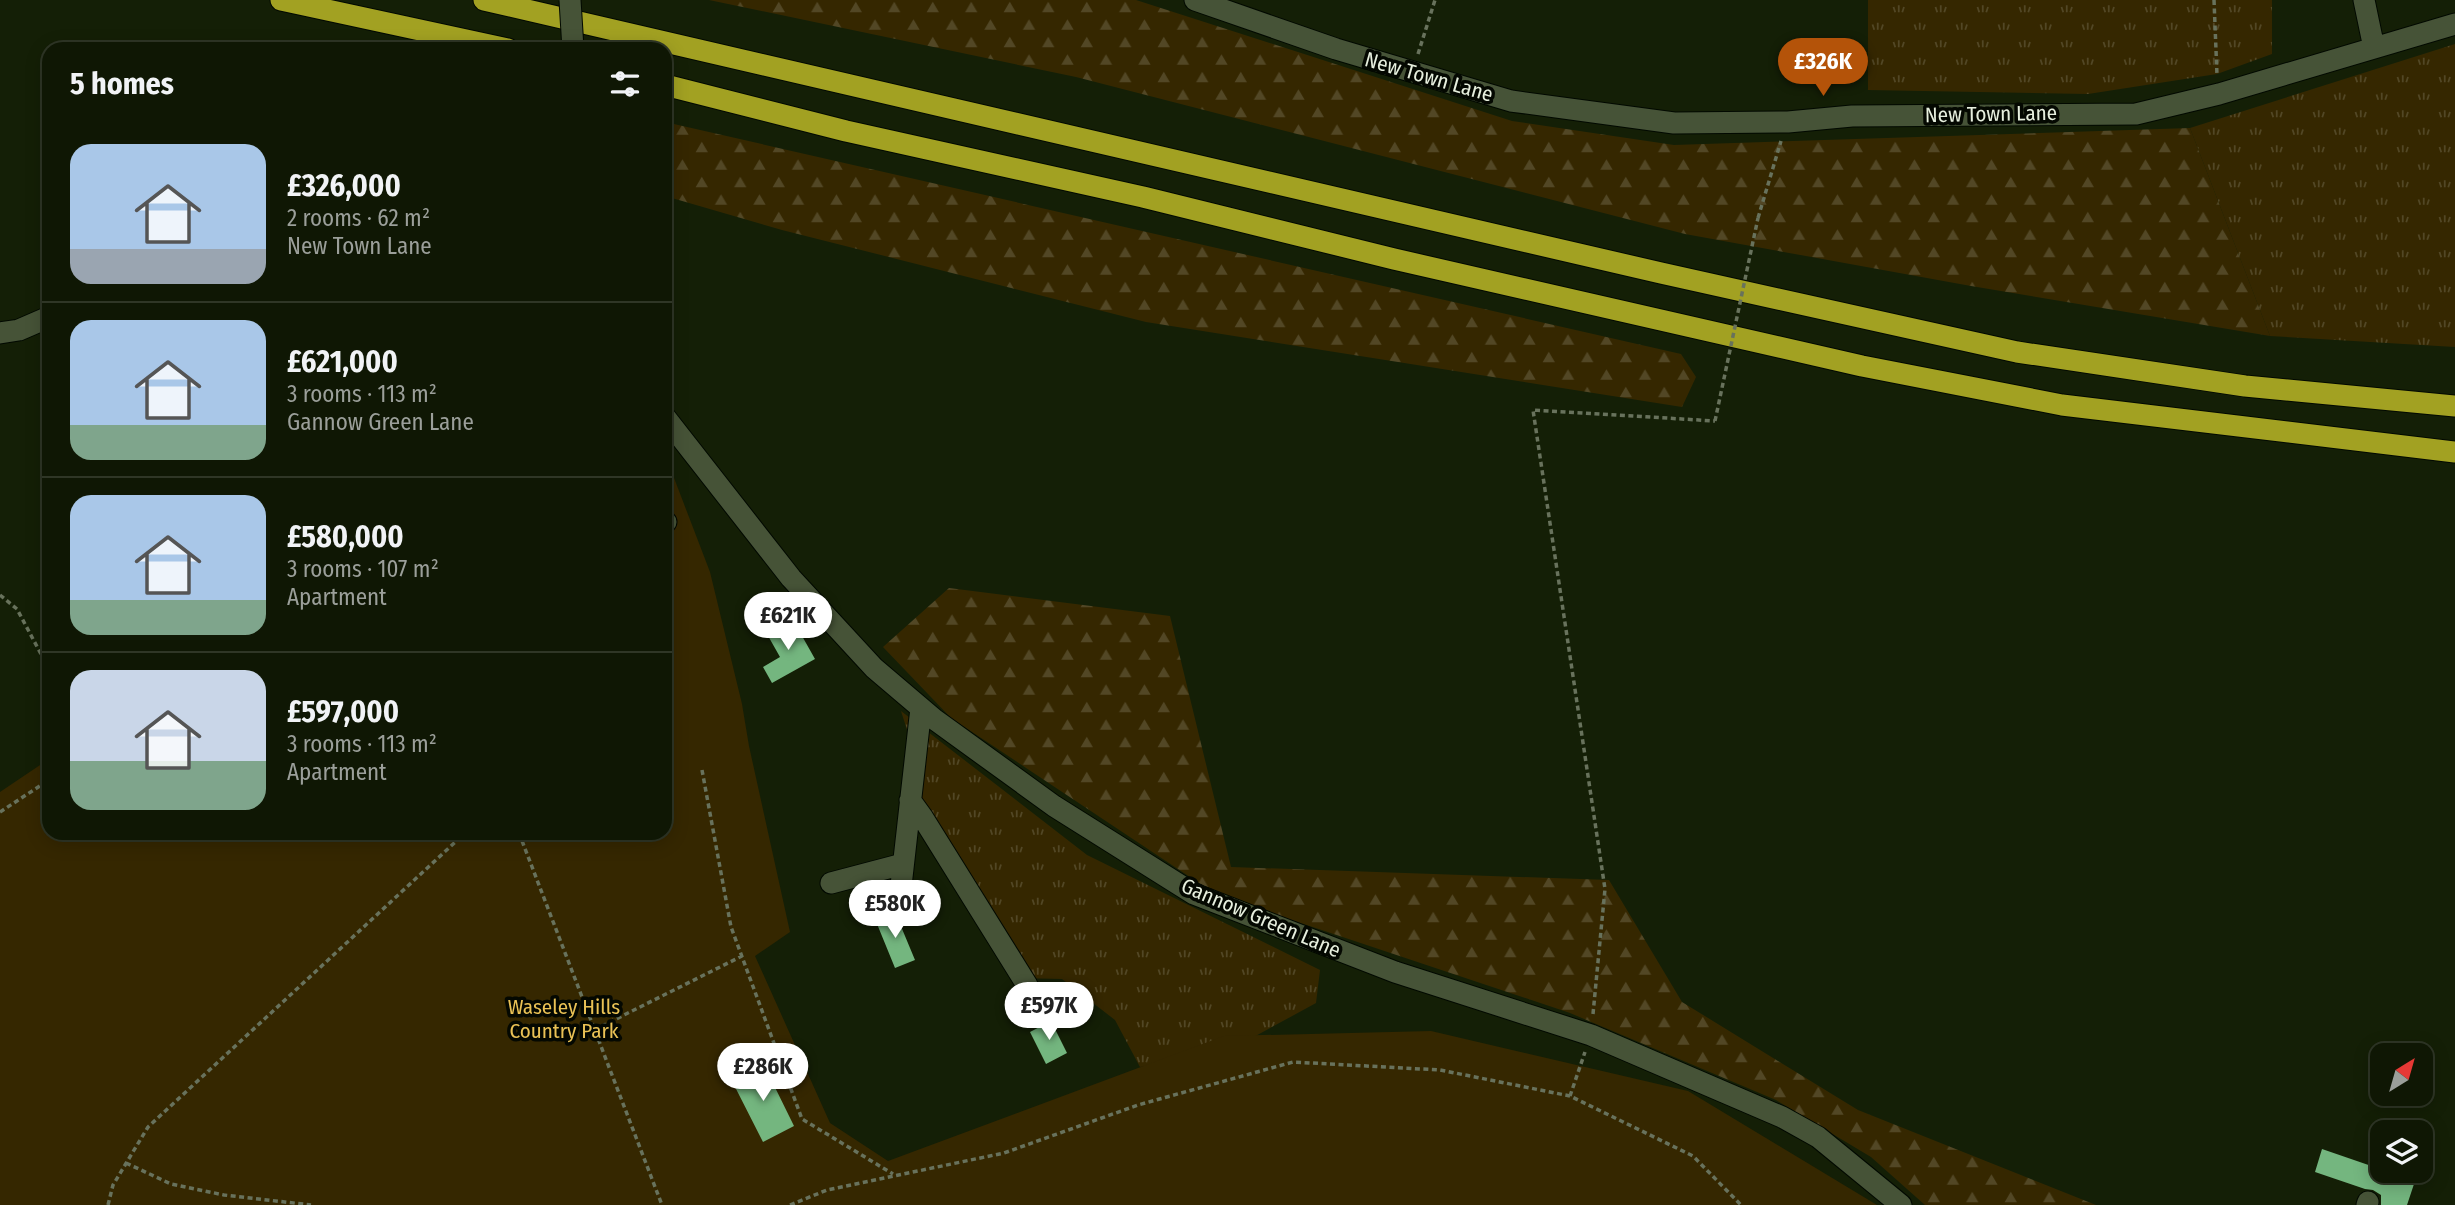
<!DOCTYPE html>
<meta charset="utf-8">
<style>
body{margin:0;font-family:"Fira Sans Condensed",sans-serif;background:#18200e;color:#f1f3f6;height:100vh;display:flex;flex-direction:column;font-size:26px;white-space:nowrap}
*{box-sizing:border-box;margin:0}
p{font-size:23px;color:#9b9f9a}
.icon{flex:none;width:38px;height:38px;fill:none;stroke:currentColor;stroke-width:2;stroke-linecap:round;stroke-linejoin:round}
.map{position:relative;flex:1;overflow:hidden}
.side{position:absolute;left:42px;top:42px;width:630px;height:798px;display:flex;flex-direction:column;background:#0f1704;border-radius:21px;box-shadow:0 4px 18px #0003,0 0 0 2px #2f3626}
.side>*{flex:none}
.needle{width:46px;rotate:37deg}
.fabs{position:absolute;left:2370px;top:1043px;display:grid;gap:14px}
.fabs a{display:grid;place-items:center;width:63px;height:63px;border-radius:14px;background:#0f1704;box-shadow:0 4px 18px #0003,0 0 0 2px #2f3626;font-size:35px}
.price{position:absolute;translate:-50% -60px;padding:0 16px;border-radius:24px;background:#fff;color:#222;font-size:23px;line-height:46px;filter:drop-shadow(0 2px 4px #0008)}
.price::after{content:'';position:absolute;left:50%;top:42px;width:21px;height:16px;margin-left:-10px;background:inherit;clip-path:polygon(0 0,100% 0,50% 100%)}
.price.active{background:#b45309;color:#fff}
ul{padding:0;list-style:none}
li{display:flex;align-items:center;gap:21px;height:175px;padding:0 28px}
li+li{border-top:2px solid #2f3626}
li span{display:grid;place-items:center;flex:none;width:196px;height:140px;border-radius:21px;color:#555}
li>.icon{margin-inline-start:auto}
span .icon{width:84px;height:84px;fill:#fffc;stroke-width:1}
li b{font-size:30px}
h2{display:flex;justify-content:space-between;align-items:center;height:84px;padding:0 28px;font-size:30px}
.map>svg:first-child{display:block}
</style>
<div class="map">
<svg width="2455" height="1205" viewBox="0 0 2455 1205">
<defs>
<pattern id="grass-tufts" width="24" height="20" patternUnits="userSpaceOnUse" patternTransform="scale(1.75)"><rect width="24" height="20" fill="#352700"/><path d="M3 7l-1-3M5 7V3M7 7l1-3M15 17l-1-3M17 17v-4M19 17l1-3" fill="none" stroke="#524725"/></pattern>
<pattern id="forest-firs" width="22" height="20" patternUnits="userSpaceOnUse" patternTransform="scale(1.75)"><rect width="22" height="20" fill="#352700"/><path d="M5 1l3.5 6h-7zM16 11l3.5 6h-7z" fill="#524725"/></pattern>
</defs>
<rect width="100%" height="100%" fill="#141f06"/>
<path fill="url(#grass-tufts)" d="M 1868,0 L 2272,0 L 2272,54 L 2217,74 L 2088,94 L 1868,90 Z
M 2455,44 L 2455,347 L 2270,336 L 2190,128 Z
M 901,711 L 1087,855 L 1320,970 L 1316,1003 L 1217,1057 L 1140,1067 L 1115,1020 L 1062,979 L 1013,978 L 920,824 L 909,736 Z"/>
<path fill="url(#forest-firs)" d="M 709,0 L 1136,0 L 1512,121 L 1674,145 L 2190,128 L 2270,336 L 1971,286 L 1685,234 L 1076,77 Z
M 665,122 L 1681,354 L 1696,377 L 1682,407 L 1146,322 L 782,230 L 665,196 Z
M 949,588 L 1170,616 L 1231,867 L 1609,880 L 1682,1002 L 1858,1110 L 2096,1205 L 1925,1205 L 1871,1157 L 1776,1100 L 1570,1013 L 1217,895 L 951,718 L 883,647 Z"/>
<path fill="#352700" d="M 665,461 L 671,470 L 710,572 L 742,704 L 749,746 L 790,932 L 755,956 L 830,1123 L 888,1161 L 1224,1036 L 1431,1031 L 1688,1091 L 1877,1205 L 0,1205 L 0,792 L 49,759 L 49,833 L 665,833 Z"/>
<path fill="#74b67f" d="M 793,620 L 815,659 L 772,683 L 763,667 L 780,657 L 767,634 Z
M 895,912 L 915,960 L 895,968 L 875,919 Z
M 1051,1021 L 1067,1053 L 1046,1064 L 1030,1032 Z
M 764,1065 L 794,1126 L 763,1142 L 732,1081 Z
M 2322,1149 L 2415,1181 L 2407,1205 L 2381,1205 L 2381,1195 L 2373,1190 L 2365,1189 L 2315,1172 Z"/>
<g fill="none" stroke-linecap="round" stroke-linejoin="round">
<g stroke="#020900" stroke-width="23">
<path id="minor" d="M 1195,0 L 1336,49 L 1511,101 L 1674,123 L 1788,122 L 1852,116 L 2136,114 L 2219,94 L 2455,24
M 2364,0 L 2374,48
M 0,333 L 19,330 L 49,317
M 665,417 L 791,578 L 874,668 L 934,719 L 1054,806 L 1194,894 L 1395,972 L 1591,1035 L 1782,1117 L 1818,1137 L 1901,1205
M 665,521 L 666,522
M 910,800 L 923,818 L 1027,985
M 831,883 L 903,864
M 901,886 L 921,708
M 2367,1205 L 2368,1202"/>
</g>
<g stroke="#020900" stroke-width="23">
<path id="highway" d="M 281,0 L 508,49
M 484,0 L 1661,273 L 2017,352 L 2245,386 L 2455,406
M 665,85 L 846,131 L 1143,197 L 1394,259 L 1862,366 L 2062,405 L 2455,452"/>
</g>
<path stroke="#68725c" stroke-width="3.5" stroke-dasharray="5 3.5" stroke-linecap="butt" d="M 2214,0 L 2217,75
M 1418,54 L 1435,0
M 1758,218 L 1781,141
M 0,595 L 17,609 L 49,669
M 702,770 L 731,927 L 802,1119 L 893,1174
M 0,812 L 49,780
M 519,833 L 662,1205
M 1593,1014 L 1605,889 L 1533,410 L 1715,421
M 594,1030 L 742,956
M 1570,1096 L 1585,1052
M 126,1163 L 171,1184 L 224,1195 L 311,1205
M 108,1205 L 113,1185 L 148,1127 L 465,833
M 790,1205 L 827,1190 L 1004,1153 L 1138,1105 L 1293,1062 L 1440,1070 L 1570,1096 L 1693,1156 L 1741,1205"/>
<use href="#minor" stroke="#465337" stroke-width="21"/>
<use href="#highway" stroke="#a2a122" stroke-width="21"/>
<g stroke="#020900" stroke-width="23" stroke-linecap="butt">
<path id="minor-bridge" d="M 570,0 L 573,49"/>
</g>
<path stroke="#68725c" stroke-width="3.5" stroke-dasharray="5 3.5" stroke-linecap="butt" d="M 1715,421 L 1758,218"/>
<use href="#minor-bridge" stroke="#465337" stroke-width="21"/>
</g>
<g text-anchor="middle" stroke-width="7" stroke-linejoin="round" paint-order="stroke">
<g font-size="21" fill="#e7efde" stroke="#040801">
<text transform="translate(1429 77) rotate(16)" y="7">New Town Lane</text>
<text transform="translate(1991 114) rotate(-1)" y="7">New Town Lane</text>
<text transform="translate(1261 918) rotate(23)" y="7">Gannow Green Lane</text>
</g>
<g font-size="21" fill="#eac255" stroke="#040801">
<text x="564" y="1014">Waseley Hills<tspan x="564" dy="24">Country Park</tspan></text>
</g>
</g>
</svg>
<div class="fabs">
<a><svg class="needle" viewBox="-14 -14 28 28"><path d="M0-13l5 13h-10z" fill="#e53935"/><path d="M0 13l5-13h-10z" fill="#9b9f9a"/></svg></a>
<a><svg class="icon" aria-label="layers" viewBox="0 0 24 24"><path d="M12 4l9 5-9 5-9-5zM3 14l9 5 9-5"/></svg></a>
</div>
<b class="price active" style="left:1823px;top:98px">£326K</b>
<b class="price" style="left:788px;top:652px">£621K</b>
<b class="price" style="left:895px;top:940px">£580K</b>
<b class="price" style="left:1049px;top:1042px">£597K</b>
<b class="price" style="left:763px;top:1103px">£286K</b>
<section class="side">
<h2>5 homes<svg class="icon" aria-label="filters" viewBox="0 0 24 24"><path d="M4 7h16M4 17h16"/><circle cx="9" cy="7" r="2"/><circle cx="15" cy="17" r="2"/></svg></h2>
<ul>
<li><span style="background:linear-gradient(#a9c7e8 75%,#9aa5b1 0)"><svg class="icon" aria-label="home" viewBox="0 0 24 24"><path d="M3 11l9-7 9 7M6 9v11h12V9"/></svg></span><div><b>£326,000</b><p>2 rooms · 62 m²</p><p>New Town Lane</p></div></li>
<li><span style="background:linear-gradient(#a9c7e8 75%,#7fa58c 0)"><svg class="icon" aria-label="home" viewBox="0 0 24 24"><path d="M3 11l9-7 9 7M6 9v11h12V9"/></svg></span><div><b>£621,000</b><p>3 rooms · 113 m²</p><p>Gannow Green Lane</p></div></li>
<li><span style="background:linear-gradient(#a9c7e8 75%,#7fa58c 0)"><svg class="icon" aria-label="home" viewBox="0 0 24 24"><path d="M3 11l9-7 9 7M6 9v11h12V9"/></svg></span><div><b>£580,000</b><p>3 rooms · 107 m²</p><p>Apartment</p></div></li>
<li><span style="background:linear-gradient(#c9d6e8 65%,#7fa58c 0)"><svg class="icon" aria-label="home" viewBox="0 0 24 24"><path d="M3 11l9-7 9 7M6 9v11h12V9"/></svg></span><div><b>£597,000</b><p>3 rooms · 113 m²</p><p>Apartment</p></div></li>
</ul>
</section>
</div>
